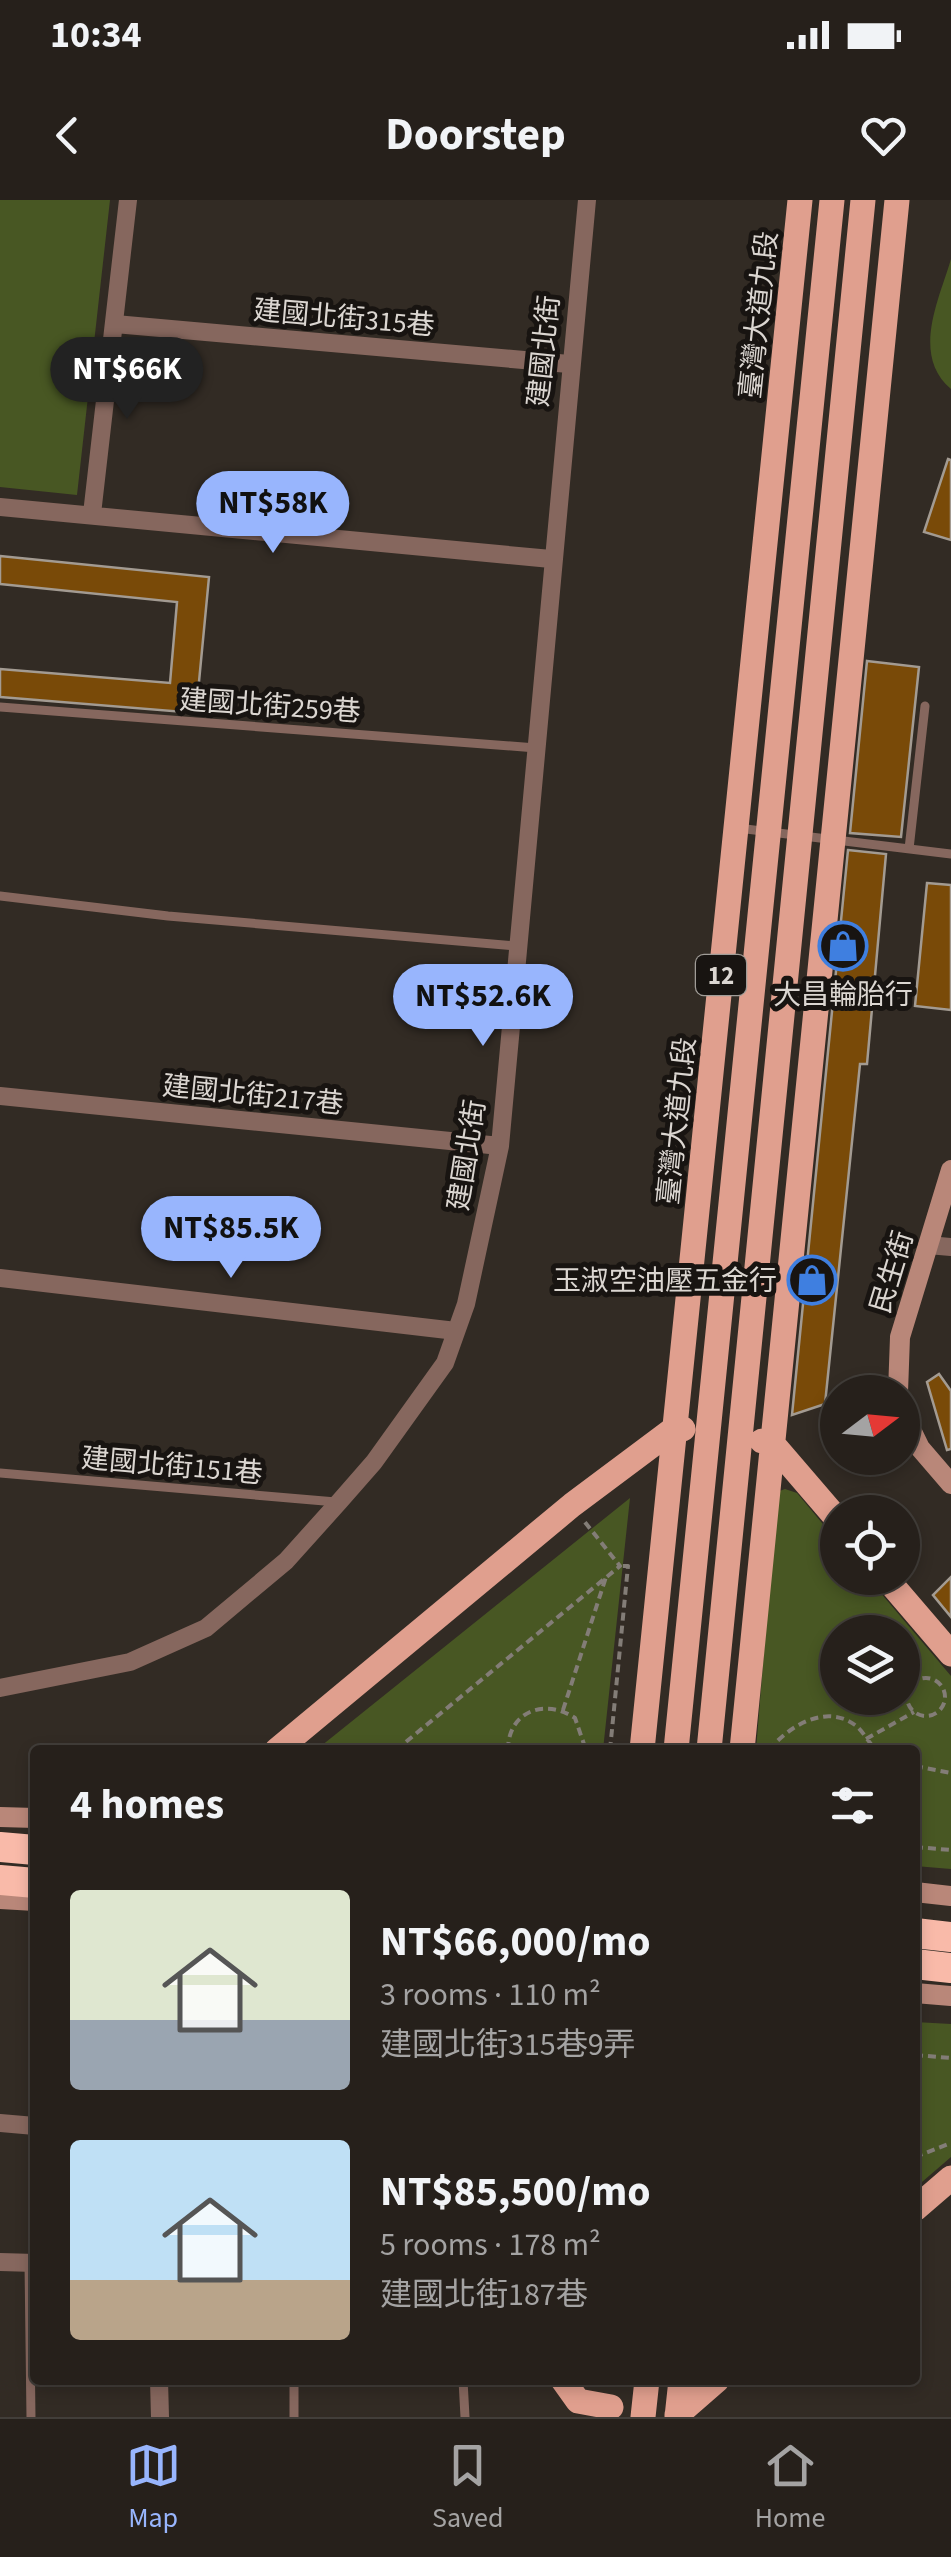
<!DOCTYPE html>
<meta charset="utf-8">
<style>
body{margin:0;font-family:"Source Sans 3","Noto Sans TC",sans-serif;background:#322d28;color:#f1f3f6;height:100vh;display:flex;flex-direction:column;font-size:38px;white-space:nowrap}
*{box-sizing:border-box;margin:0}
p{font-size:32px;color:#a4a3a3}
.icon{flex:none;width:55px;height:55px;fill:none;stroke:currentColor;stroke-width:2;stroke-linecap:round;stroke-linejoin:round}
.map{position:relative;flex:1;overflow:hidden}
.panel{position:absolute;left:30px;top:1545px;width:890px;height:640px;display:flex;flex-direction:column;background:#26201b;border-radius:10px;box-shadow:0 5px 15px #0003,0 0 0 2px #423e3a}
.panel>*{flex:none}
.needle{width:65px;rotate:74deg}
.controls{position:absolute;left:820px;top:1175px;display:grid;gap:20px}
.controls a{display:grid;place-items:center;width:100px;height:100px;border-radius:50%;background:#26201b;box-shadow:0 5px 15px #0003,0 0 0 2px #423e3a;font-size:50px}
.price{position:absolute;translate:-50% -85px;padding:0 22px;border-radius:35px;background:#98b5fd;color:#111;font-size:32px;line-height:65px;filter:drop-shadow(0 2px 5px #0008)}
.price::after{content:'';position:absolute;left:50%;top:60px;width:30px;height:22px;margin-left:-15px;background:inherit;clip-path:polygon(0 0,100% 0,50% 100%)}
.price.on{background:#222;color:#fff}
ul{padding:0;list-style:none}
li{display:flex;align-items:center;gap:30px;height:250px;padding:0 40px}
li span{display:grid;place-items:center;flex:none;width:280px;height:200px;border-radius:10px;color:#555}
li>.icon{margin-inline-start:auto}
span .icon{width:120px;height:120px;fill:#fffc;stroke-width:1}
li b{font-size:42px}
h2{display:flex;justify-content:space-between;align-items:center;height:120px;padding:0 40px;font-size:42px}
.status{display:flex;justify-content:space-between;align-items:center;height:70px;padding:0 50px;background:#26201b;direction:ltr}
.status svg{height:28px;fill:currentColor}
header{display:flex;justify-content:space-between;align-items:center;height:130px;padding:0 40px;background:#26201b;font-size:45px;font-weight:700}
.tabs{display:flex;justify-content:space-around;align-items:center;height:140px;border-top:2px solid #423e3a;background:#26201b;font-size:28px;color:#a4a3a3}
.tabs a{display:grid;justify-items:center;gap:5px}
.tabs .on{color:#98b5fd}
.map>svg:first-child{display:block}
</style>
<div class="status"><b>10:34</b><svg viewBox="0 0 49 12"><path d="M0 12V9h3v3zM5 12V6h3v6zM10 12V3h3v9zM15 12V0h3v12zM26 1h20v11H26zM47 4h2v5h-2z"/></svg></div>
<header><svg class="icon" aria-label="back" viewBox="0 0 24 24"><path d="M15 5l-7 7 7 7"/></svg>Doorstep<svg class="icon" aria-label="heart" viewBox="0 0 24 24"><path d="M12 20l-8-8c-3-5 5-10 8-4 3-6 11-1 8 4z"/></svg></header>
<div class="map">
<svg width="951" height="2217" viewBox="0 0 951 2217">
<rect width="100%" height="100%" fill="#322b24"/>
<path fill="#485723" fill-rule="evenodd" d="M 0,0 L 110,0 L 77,295 L 0,287 Z
M 951,59 L 951,189 C 911,155 939,100 951,59 Z
M 785,1289 L 797,1293 L 837,1341 L 838,1378 L 868,1378 L 951,1476 L 951,1669 L 915,1666 L 915,1550 L 756,1550 L 777,1292 ZM 838,1432 L 902,1432 L 902,1498 L 838,1498 Z
M 630,1298 L 603,1550 L 316,1550 L 336,1534 Z
M 915,1822 L 951,1824 L 951,1957 L 915,1988 Z"/>
<path fill="#794a08" stroke="#a39b92" stroke-width="2.5" d="M 948,259 L 951,260 L 951,340 L 924,332 Z
M 0,356 L 209,377 L 196,513 L 0,497 L 0,469 L 170,483 L 177,402 L 0,384 Z
M 867,461 L 919,467 L 901,637 L 850,633 Z
M 848,650 L 886,654 L 867,864 L 860,864 L 825,1204 L 792,1215 Z
M 927,683 L 951,685 L 951,810 L 915,806 Z
M 939,1174 L 951,1191 L 951,1249 L 947,1250 L 927,1182 Z
M 951,1377 L 951,1417 L 933,1395 Z"/>
<g fill="none" stroke-linecap="round" stroke-linejoin="round">
<path stroke="#837d77" stroke-width="4" stroke-dasharray="8 5" stroke-linecap="butt" d="M907 1497a19 19 0 1 1 38 0a19 19 0 1 1-38 0Z
M 563,1510 L 606,1377
M 866,1539 L 914,1512
M 396,1550 L 620,1366 L 584,1321
M 486,1550 L 503,1547
M 508,1550 C 508,1511 545,1498 575,1518 L 586,1550
M 610,1550 L 628,1366 L 620,1366
M 769,1550 C 788,1527 825,1503 855,1525 C 863,1531 869,1543 876,1550
M 915,1566 L 951,1573
M 915,1647 L 951,1650
M 915,1855 L 951,1858
M 915,1957 L 951,1943"/>
<path stroke="#86675e" stroke-width="9" d="M 0,507 L 536,548
M 738,628 L 951,654
M 909,649 L 925,506
M 0,696 L 168,716 L 517,746
M 0,1273 L 336,1302
M 29,2063 L 31,2217
M 463,2180 L 465,2217
M 294,2217 L 294,2180"/>
<path stroke="#86675e" stroke-width="18" d="M 115,124 L 569,164
M 0,307 L 551,359
M 92,314 L 128,0
M 0,896 L 500,946
M 928,1045 L 951,1047
M 0,1078 L 456,1131
M 0,1488 L 130,1462 L 206,1428 L 286,1361 L 339,1302 L 374,1262 L 445,1163 L 466,1104 L 500,946 L 587,0
M 0,1923 L 35,1926
M 0,2062 L 35,2063
M 159,2180 L 160,2217"/>
<path stroke="#b98779" stroke-width="20" d="M 898,1192 L 900,1137 L 951,970
M 902,1211 L 920,1248 L 951,1284
M 0,1617 L 35,1618
M 915,1692 L 951,1696
M 0,1699 L 35,1701
M 915,1793 L 951,1796"/>
<path stroke="#e09f8e" stroke-width="25" d="M 762,1241 L 771,1242 L 838,1320
M 886,1378 L 951,1454
M 277,1550 L 572,1305 L 675,1228 L 683,1229
M 642,1550 L 800,0
M 676,1550 L 832,0
M 709,1550 L 863,0
M 742,1550 L 897,0
M 915,2009 L 951,1978
M 563,2180 L 578,2201 L 611,2207
M 677,2215 L 717,2180
M 643,2217 L 647,2180
M 677,2217 L 681,2180"/>
<path stroke="#f9baa9" stroke-width="30" d="M 0,1647 L 35,1650
M 0,1680 L 35,1683
M 915,1733 L 951,1737
M 915,1764 L 951,1768"/>
</g>
<defs>
<g id="shop-ring" transform="scale(2.5)"><circle r="9.5" fill="#181411" stroke="#3f7fe0" stroke-width="1.5"/><path d="M-5-2.5h2.3a2.7 3.5 0 0 1 5.4 0H5L5.5 6h-11ZM-1.5-2.5h3a1.5 2.3 0 0 0-3 0Z" fill="#3f7fe0"/></g>
</defs>
<g fill-rule="evenodd">
<use href="#shop-ring" x="843" y="746"/>
<use href="#shop-ring" x="812" y="1080"/>
</g>
<g text-anchor="middle" stroke-width="10" stroke-linejoin="round" paint-order="stroke">
<rect fill="#181411" stroke="#a09c97" stroke-width="2.5" x="696" y="755" width="50" height="40" rx="8"/>
<g font-size="25" font-weight="bold" fill="#dbd6d1">
<text x="721" y="784">12</text>
</g>
<g font-size="28" fill="#dbd6d1" stroke="#181411">
<text transform="translate(758 115) rotate(-84)" y="10">臺灣大道九段</text>
<text transform="translate(344 117) rotate(5)" y="10">建國北街315巷</text>
<text transform="translate(543 151) rotate(-84)" y="10">建國北街</text>
<text transform="translate(270 505) rotate(4)" y="10">建國北街259巷</text>
<text transform="translate(253 894) rotate(6)" y="10">建國北街217巷</text>
<text transform="translate(676 921) rotate(-84)" y="10">臺灣大道九段</text>
<text transform="translate(466 955) rotate(-81)" y="10">建國北街</text>
<text transform="translate(891 1072) rotate(-73)" y="10">民生街</text>
<text transform="translate(172 1265) rotate(5)" y="10">建國北街151巷</text>
</g>
<g font-size="28" fill="#dbd6d1" stroke="#181411">
<text x="843" y="804">大昌輪胎行</text>
<text x="777" y="1090" text-anchor="end">玉淑空油壓五金行</text>
</g>
</g>
</svg>
<div class="controls">
<a><svg class="needle" viewBox="-14 -14 28 28"><path d="M0-13l5 13h-10z" fill="#e53935"/><path d="M0 13l5-13h-10z" fill="#a4a3a3"/></svg></a>
<a><svg class="icon" aria-label="locate" viewBox="0 0 24 24"><circle cx="12" cy="12" r="6"/><path d="M12 2v4M12 18v4M2 12h4M18 12h4"/></svg></a>
<a><svg class="icon" aria-label="layers" viewBox="0 0 24 24"><path d="M12 4l9 5-9 5-9-5zM3 14l9 5 9-5"/></svg></a>
</div>
<b class="price on" style="left:127px;top:222px">NT$66K</b>
<b class="price" style="left:273px;top:356px">NT$58K</b>
<b class="price" style="left:483px;top:849px">NT$52.6K</b>
<b class="price" style="left:231px;top:1081px">NT$85.5K</b>
<section class="panel">
<h2>4 homes<svg class="icon" aria-label="filters" viewBox="0 0 24 24"><path d="M4 7h16M4 17h16"/><circle cx="9" cy="7" r="2"/><circle cx="15" cy="17" r="2"/></svg></h2>
<ul>
<li><span style="background:linear-gradient(#dfe7d0 65%,#9aa5b1 0)"><svg class="icon" aria-label="home" viewBox="0 0 24 24"><path d="M3 11l9-7 9 7M6 9v11h12V9"/></svg></span><div><b>NT$66,000/mo</b><p>3 rooms · 110 m²</p><p>建國北街315巷9弄</p></div></li>
<li><span style="background:linear-gradient(#bfe0f5 70%,#b9a48a 0)"><svg class="icon" aria-label="home" viewBox="0 0 24 24"><path d="M3 11l9-7 9 7M6 9v11h12V9"/></svg></span><div><b>NT$85,500/mo</b><p>5 rooms · 178 m²</p><p>建國北街187巷</p></div></li>
</ul>
</section>
</div>
<nav class="tabs">
<a class="on"><svg class="icon" aria-label="map" viewBox="0 0 24 24"><path d="M3 6l6-2 6 2 6-2v14l-6 2-6-2-6 2zM9 4v14M15 6v14"/></svg>Map</a>
<a><svg class="icon" aria-label="saved" viewBox="0 0 24 24"><path d="M7 4h10v16l-5-4-5 4z"/></svg>Saved</a>
<a><svg class="icon" aria-label="home" viewBox="0 0 24 24"><path d="M3 11l9-7 9 7M6 9v11h12V9"/></svg>Home</a>
</nav>
